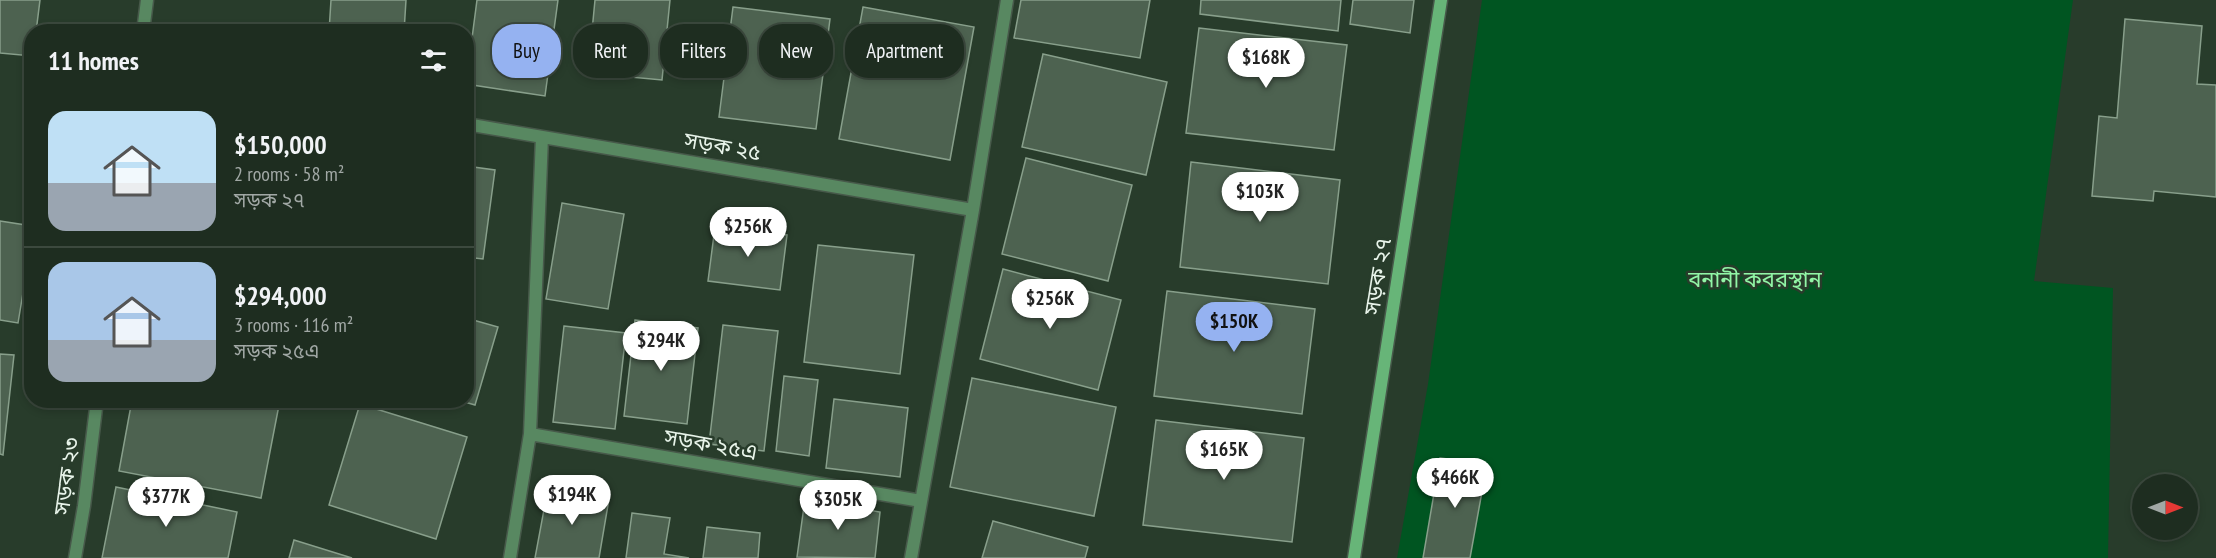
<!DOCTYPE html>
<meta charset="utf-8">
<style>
body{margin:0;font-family:"PT Sans Narrow","Noto Sans Bengali",sans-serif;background:#263529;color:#f1f3f6;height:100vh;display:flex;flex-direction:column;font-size:22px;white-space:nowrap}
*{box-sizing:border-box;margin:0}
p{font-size:20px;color:#a1a8a5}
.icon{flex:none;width:33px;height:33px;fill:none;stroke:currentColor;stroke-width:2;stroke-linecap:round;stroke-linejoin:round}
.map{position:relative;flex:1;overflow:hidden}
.panel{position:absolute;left:24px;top:24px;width:450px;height:384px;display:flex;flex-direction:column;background:#1e2d20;border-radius:24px;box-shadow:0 3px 9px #0003,0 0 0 2px #3c493e}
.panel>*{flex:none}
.top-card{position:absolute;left:492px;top:24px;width:570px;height:54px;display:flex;gap:12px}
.needle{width:39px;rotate:90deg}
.buttons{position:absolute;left:2132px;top:474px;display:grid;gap:12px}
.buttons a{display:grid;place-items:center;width:66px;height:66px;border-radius:50%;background:#1e2d20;box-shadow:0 3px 9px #0003,0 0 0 2px #3c493e;font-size:30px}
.price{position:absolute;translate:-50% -51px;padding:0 14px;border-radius:21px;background:#fff;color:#222;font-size:20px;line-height:39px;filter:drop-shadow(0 2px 3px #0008)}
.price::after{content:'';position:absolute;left:50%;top:36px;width:18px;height:14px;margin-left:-9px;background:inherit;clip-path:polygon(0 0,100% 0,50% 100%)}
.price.active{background:#95b2f1;color:#111}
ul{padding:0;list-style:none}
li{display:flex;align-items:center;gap:18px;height:150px;padding:0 24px}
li+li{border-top:2px solid #3c493e}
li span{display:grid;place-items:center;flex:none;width:168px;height:120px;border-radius:18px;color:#555}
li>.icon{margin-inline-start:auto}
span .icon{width:72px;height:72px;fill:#fffc;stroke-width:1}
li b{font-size:26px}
h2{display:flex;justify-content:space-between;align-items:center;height:72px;padding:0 24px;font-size:26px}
.chip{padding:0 21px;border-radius:24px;background:#1e2d20;box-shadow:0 3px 9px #0003,0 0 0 2px #3c493e;font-size:21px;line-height:54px}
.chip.active{background:#95b2f1;color:#111}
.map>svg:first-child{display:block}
</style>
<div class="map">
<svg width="2216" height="558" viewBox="0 0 2216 558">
<rect width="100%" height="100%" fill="#283c2b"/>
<path fill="#005521" d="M 1482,0 L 2073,0 L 2034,281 L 2113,288 L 2108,558 L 1397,558 L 1428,384 Z"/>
<path fill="#4d6250" stroke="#889f8b" stroke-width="1.5" d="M 0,0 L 40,0 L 36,32 L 32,32 L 32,56 L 0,53 Z
M 331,0 L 406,0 L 404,32 L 329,32 Z
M 477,0 L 558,0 L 545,96 L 466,84 Z
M 595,0 L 670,0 L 662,80 L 588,73 Z
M 1021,0 L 1150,0 L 1140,58 L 1014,38 Z
M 1201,0 L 1341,0 L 1338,31 L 1200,14 Z
M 1353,0 L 1414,0 L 1410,33 L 1350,24 Z
M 1353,0 L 1414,0 L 1410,33 L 1350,24 Z
M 733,7 L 830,19 L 816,129 L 719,117 Z
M 863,7 L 974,27 L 950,160 L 839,139 Z
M 2125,19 L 2202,26 L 2197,84 L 2216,85 L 2216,197 L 2154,191 L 2153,201 L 2092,196 L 2099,116 L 2117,118 Z
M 1199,28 L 1347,45 L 1334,150 L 1186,133 Z
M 1043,54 L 1167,82 L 1146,175 L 1022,147 Z
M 1026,158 L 1132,185 L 1108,281 L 1002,254 Z
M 1191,162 L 1340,180 L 1328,284 L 1180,267 Z
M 466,166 L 495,170 L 483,259 L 466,257 Z
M 562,203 L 624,214 L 608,309 L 546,299 Z
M 0,221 L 32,226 L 32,239 L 18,323 L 0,320 Z
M 715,227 L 787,235 L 780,290 L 708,281 Z
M 818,245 L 914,255 L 900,374 L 804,362 Z
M 1003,269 L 1121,300 L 1098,390 L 980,359 Z
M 1167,291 L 1315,309 L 1302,414 L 1154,396 Z
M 466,318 L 498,327 L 475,405 L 458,400 L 466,400 Z
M 635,320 L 698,328 L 687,424 L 624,416 Z
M 723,325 L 778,331 L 764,451 L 709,444 Z
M 564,326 L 626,333 L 615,429 L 553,422 Z
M 0,354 L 14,355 L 3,455 L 0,454 Z
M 784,376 L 818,380 L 809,456 L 776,451 Z
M 972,378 L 1116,407 L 1094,516 L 950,487 Z
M 834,399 L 908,408 L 900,477 L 826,468 Z
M 132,400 L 280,400 L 261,498 L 119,471 Z
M 360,404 L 467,437 L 436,539 L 329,505 Z
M 1156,420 L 1304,438 L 1292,542 L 1143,525 Z
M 1440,458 L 1487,464 L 1470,558 L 1423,558 Z
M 116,487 L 237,512 L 228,558 L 102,558 Z
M 548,488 L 609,499 L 599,558 L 535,558 Z
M 805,499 L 880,512 L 875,558 L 797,557 Z
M 632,513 L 670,518 L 664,554 L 689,558 L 626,558 Z
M 993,521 L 1088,547 L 1085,558 L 982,558 Z
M 707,527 L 760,533 L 758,558 L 703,558 Z
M 294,540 L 352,558 L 289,558 Z"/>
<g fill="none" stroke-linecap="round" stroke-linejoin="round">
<g stroke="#47594a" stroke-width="15">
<path id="street" d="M 143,32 L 147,0
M 466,124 L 973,210
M 530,434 L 921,501
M 75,558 L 84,506 L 97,400
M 510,558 L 530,434 L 542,137
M 911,558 L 973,210 L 1007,0"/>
</g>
<g stroke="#47594a" stroke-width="15">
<path id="secondary" d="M 1354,558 L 1441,0"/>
</g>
<use href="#street" stroke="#588861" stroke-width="12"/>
<use href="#secondary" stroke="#67b578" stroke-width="12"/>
</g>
<g text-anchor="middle" stroke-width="5" stroke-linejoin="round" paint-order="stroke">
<g font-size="22" fill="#e8f4ea" stroke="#283c2b">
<text transform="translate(723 146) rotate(10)" y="8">সড়ক ২৫</text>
<text transform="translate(1377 276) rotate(-81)" y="8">সড়ক ২৭</text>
<text transform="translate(711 444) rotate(10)" y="8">সড়ক ২৫এ</text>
<text transform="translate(66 476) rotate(-82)" y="8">সড়ক ২৩</text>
</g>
<g font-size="22" fill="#91f6a6" stroke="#283c2b">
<text x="1755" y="287">বনানী কবরস্থান</text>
</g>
</g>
</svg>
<div class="buttons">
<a><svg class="needle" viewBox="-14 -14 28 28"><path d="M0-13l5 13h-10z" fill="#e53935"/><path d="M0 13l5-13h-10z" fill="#a1a8a5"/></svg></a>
</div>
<b class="price" style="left:1266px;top:89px">$168K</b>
<b class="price" style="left:1260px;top:223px">$103K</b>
<b class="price" style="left:748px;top:258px">$256K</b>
<b class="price" style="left:1050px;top:330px">$256K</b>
<b class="price active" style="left:1234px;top:353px">$150K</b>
<b class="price" style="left:661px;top:372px">$294K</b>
<b class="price" style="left:1224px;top:481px">$165K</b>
<b class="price" style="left:1455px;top:509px">$466K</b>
<b class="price" style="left:572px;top:526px">$194K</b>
<b class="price" style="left:166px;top:528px">$377K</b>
<b class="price" style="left:838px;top:531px">$305K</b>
<div class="top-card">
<a class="chip active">Buy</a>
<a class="chip">Rent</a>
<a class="chip">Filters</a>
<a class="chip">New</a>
<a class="chip">Apartment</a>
</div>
<section class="panel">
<h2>11 homes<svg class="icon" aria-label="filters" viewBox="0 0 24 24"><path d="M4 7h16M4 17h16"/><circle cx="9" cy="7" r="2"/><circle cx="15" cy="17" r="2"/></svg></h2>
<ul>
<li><span style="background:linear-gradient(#bfe0f5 60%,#9aa5b1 0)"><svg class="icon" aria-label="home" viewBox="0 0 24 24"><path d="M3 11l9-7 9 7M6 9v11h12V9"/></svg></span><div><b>$150,000</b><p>2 rooms · 58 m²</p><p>সড়ক ২৭</p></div></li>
<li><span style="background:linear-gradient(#a9c7e8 65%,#9aa5b1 0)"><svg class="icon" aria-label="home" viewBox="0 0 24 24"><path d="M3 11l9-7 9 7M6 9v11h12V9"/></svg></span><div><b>$294,000</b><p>3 rooms · 116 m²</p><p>সড়ক ২৫এ</p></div></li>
</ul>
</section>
</div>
